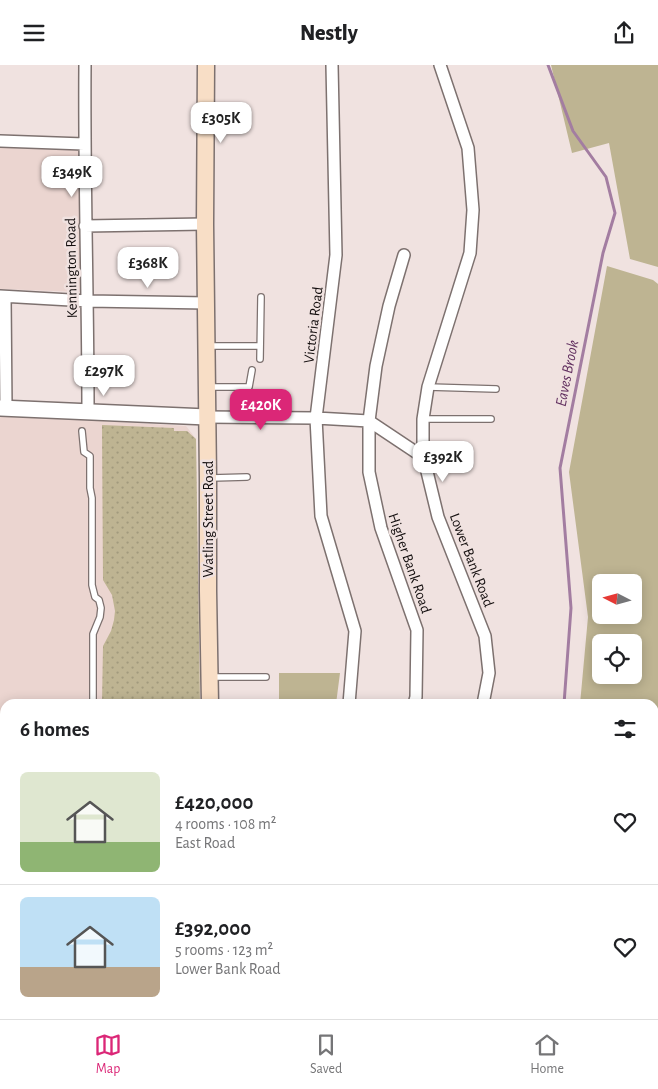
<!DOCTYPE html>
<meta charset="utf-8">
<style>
body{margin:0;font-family:"Alegreya Sans",sans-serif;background:#f2f2f2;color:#202124;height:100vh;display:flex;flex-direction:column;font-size:19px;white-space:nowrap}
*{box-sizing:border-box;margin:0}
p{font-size:16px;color:#757577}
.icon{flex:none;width:28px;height:28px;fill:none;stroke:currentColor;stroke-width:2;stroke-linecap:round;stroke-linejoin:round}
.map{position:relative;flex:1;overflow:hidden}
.side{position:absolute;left:0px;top:634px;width:659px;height:321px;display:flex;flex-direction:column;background:#fff;border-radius:15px 15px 0 0;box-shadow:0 2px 12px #0003}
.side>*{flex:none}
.needle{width:32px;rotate:276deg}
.buttons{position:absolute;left:592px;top:509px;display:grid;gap:10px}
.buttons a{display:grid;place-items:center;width:50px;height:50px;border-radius:8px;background:#fff;box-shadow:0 2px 12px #0003;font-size:25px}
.price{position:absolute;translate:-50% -42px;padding:0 11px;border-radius:10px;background:#fff;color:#222;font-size:16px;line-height:32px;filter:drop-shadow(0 1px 2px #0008)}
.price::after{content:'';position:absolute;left:50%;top:30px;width:15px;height:11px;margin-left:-8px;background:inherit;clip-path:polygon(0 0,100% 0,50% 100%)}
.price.selected{background:#db2777;color:#fff}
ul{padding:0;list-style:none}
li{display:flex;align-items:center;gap:15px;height:125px;padding:0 20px}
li+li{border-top:1px solid #e0e0e0}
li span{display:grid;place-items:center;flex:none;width:140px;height:100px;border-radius:8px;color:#555}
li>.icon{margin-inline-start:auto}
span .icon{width:60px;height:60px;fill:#fffc;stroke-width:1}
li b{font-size:21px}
h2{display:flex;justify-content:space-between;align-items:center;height:60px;padding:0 20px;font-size:21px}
header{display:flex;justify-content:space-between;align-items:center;height:65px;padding:0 20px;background:#fff;font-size:22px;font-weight:800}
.tab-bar{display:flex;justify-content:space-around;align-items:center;height:70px;border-top:1px solid #e0e0e0;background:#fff;font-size:14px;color:#757577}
.tab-bar a{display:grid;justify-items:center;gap:2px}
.tab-bar .selected{color:#db2777}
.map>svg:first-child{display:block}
</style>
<header><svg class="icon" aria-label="menu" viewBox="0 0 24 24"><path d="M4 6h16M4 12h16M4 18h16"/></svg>Nestly<svg class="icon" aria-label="share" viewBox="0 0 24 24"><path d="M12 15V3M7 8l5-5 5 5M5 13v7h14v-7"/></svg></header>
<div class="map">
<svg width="658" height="954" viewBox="0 0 658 954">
<defs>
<pattern id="grass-dots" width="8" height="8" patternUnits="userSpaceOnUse" patternTransform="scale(1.25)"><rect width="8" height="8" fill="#beb492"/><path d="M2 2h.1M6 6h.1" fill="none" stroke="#a29a7d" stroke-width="1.8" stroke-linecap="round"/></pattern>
</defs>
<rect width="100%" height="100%" fill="#f0e2e0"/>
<path fill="#ebd5d0" d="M 0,78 L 80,82 L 80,227 L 0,224 Z
M 0,350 L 186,361 L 196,374 L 200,639 L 5,639 L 5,735 L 0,735 Z
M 0,736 L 5,736 L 5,864 L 0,864 Z"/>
<path fill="url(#grass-dots)" d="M 102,360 L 174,363 L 174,366 L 187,366 L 196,374 L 200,639 L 102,639 L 103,581 L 111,566 L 114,555 L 115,546 L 112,530 L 103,515 Z"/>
<path fill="#beb492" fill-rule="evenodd" d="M 551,0 L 658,0 L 658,202 L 630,194 L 609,78 L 572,88 Z
M 607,201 L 653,215 L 658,219 L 658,954 L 545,954 L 546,950 L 654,950 L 654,639 L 580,639 L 588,552 L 569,407 ZM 601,518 L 634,518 L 634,550 L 601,550 ZM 601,578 L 634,578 L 634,610 L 601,610 Z
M 279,608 L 340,608 L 336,639 L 279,639 Z
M 0,741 L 5,741 L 5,807 L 0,807 Z
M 43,950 L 204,950 L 204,954 L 43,954 Z"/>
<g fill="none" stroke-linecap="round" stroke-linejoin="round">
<path stroke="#a37da1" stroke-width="3" d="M 548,0 L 573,66 L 606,112 L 615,148 L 603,188 L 560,403 L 571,543 L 564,639
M 536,954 L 537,950"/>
<g stroke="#7d716f" stroke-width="8">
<path id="service" d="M 207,281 L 260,281
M 260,294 L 261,232
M 209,322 L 249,322 L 252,305
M 428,322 L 496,324
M 423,354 L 491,354
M 82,366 L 84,387 L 90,391 L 90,423 L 92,433 L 92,520 L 95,532 L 99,535 L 101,543 L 100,552 L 93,569 L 93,639
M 211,413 L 247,412
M 210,612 L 266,612
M 0,718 L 5,717
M 23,950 L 23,954
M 66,950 L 66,954"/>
</g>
<g stroke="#7d716f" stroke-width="14">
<path id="minor" d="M 85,0 C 84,115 88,231 88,346
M 332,0 L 336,190 L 316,353 L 321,451 L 355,566 L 349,639
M 440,0 L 468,83 L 473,145 L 470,188 L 428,322 L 423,354 L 423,390 L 438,452 L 485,571 L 489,608 L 483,639
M 0,76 L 84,79
M 85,161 L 205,159
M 404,190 L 389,241 L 376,301 L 369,356 L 369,407 L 381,463 L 417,565 L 416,632 L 414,639
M 0,231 L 88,236 L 207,238
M 5,232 L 6,343
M 207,352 L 316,353 L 369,356 L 417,388 L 423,390
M 0,939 L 5,939
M 336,950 L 336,954
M 451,950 L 451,954
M 383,954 L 383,950"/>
</g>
<g stroke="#7d716f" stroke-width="18">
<path id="tertiary" d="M 0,343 L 207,352"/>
</g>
<g stroke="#7d716f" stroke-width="19">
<path id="secondary" d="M 206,0 L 205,159 L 208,413 L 208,526 L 210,639
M 212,950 L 212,954"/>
</g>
<use href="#service" stroke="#fff" stroke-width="5.5"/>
<use href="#minor" stroke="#fff" stroke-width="11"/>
<use href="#tertiary" stroke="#fff" stroke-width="15"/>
<use href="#secondary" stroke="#f8dec6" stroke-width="16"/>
</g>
<g text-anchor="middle" stroke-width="5" stroke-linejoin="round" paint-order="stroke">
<g font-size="15" fill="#130e0e" stroke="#f0e2e0">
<text transform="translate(71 203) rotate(-91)" y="5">Kennington Road</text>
<text transform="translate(313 260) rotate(-83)" y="5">Victoria Road</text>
<text transform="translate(208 454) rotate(-90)" y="5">Watling Street Road</text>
<text transform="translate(472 495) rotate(69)" y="5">Lower Bank Road</text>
<text transform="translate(410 498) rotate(71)" y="5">Higher Bank Road</text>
</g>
<g font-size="16" font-style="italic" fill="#612f5f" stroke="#f0e2e0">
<text transform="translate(566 308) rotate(-79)" y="6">Eaves Brook</text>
</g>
</g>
</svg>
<div class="buttons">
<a><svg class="needle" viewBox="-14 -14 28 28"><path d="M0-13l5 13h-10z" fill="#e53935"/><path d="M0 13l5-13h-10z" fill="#757577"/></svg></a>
<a><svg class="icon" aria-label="locate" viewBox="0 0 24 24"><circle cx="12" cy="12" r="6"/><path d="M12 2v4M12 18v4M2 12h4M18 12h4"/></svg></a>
</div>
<b class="price" style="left:221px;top:79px">£305K</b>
<b class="price" style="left:72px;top:133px">£349K</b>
<b class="price" style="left:148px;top:224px">£368K</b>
<b class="price" style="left:104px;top:332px">£297K</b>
<b class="price selected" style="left:261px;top:366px">£420K</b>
<b class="price" style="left:443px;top:418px">£392K</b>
<section class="side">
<h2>6 homes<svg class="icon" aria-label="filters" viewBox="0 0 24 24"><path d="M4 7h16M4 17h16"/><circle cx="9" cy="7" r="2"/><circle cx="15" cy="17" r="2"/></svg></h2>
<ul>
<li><span style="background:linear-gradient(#dfe7d0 70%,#8fb573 0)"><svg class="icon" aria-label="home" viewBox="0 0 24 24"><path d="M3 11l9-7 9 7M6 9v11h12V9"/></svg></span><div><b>£420,000</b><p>4 rooms · 108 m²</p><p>East Road</p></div><svg class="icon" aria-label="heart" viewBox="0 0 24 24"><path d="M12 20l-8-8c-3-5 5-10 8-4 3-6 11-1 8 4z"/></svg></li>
<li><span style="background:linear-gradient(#bfe0f5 70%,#b9a48a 0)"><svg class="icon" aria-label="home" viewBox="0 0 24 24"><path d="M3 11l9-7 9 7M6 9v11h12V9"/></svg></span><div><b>£392,000</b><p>5 rooms · 123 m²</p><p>Lower Bank Road</p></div><svg class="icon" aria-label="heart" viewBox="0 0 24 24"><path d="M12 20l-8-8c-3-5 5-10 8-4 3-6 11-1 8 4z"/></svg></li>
</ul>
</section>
</div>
<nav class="tab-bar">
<a class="selected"><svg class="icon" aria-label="map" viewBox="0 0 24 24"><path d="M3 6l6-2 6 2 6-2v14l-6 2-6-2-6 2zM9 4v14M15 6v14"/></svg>Map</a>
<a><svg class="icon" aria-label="saved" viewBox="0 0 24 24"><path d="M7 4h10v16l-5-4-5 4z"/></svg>Saved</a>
<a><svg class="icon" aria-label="home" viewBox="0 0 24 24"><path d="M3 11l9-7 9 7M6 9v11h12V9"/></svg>Home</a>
</nav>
